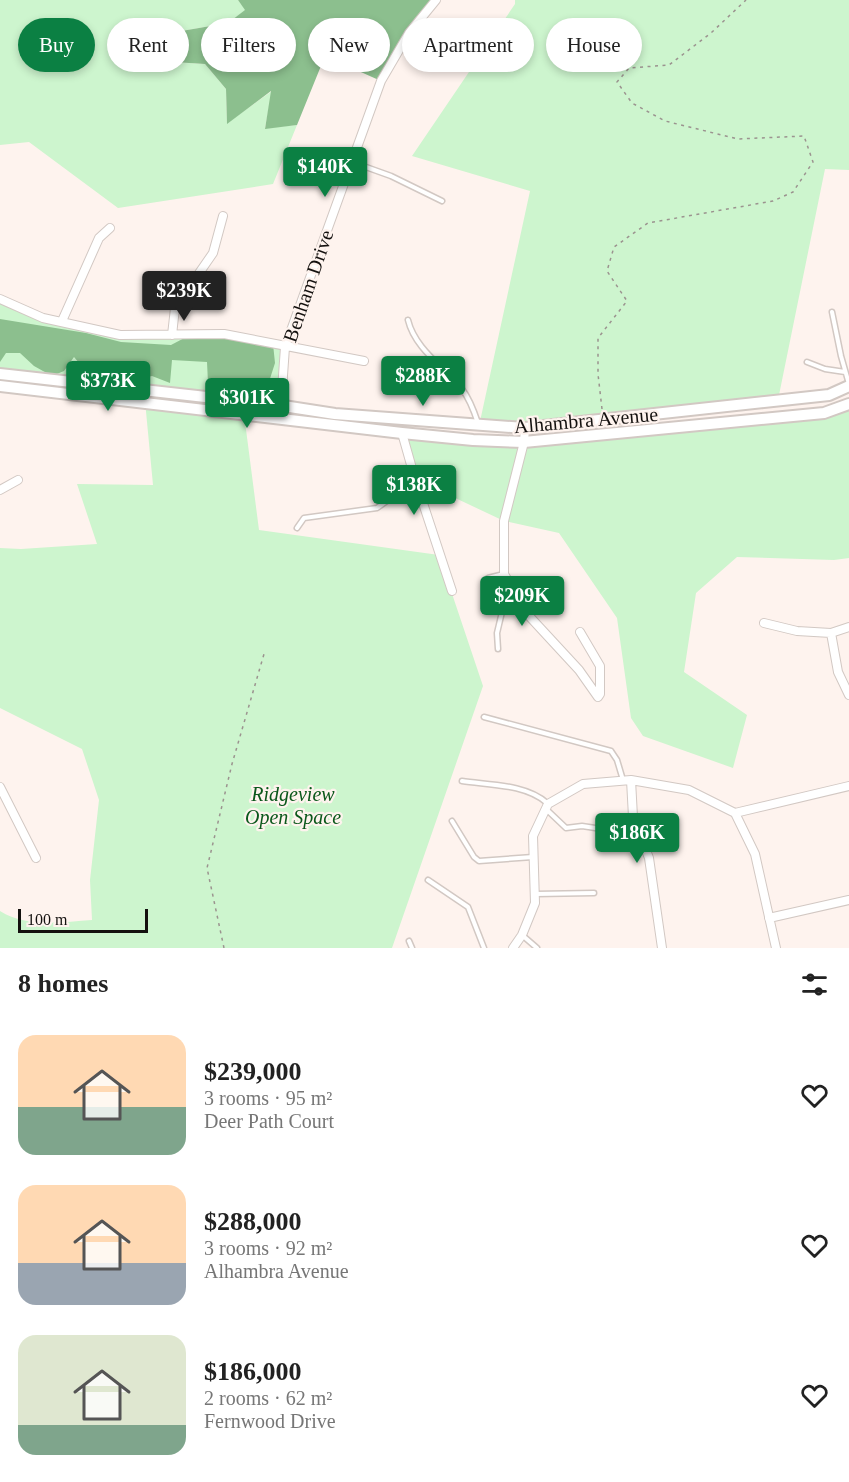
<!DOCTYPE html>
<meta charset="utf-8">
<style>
body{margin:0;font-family:"Times New Roman",serif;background:#f2f2f2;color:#222;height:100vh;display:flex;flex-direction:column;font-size:22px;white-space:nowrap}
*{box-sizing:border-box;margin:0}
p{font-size:20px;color:#767676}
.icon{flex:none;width:33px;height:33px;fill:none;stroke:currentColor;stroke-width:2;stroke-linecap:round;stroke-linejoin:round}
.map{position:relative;height:948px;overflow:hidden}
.sheet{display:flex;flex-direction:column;background:#fff;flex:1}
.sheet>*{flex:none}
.hud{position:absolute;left:18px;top:18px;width:813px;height:54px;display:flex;gap:12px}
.scale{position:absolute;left:18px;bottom:15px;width:130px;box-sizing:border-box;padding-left:6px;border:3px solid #14110f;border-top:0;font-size:16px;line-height:21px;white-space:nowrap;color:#14110f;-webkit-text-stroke:4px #fef3ee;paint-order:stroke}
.price{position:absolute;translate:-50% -51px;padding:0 14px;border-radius:6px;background:#0b8043;color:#fff;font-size:20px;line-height:39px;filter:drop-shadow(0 2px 3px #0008)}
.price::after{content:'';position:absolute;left:50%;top:36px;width:18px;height:14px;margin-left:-9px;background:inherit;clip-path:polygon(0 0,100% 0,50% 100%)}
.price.active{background:#222;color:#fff}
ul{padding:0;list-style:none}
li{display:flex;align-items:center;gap:18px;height:150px;padding:0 18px}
li span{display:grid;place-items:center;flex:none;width:168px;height:120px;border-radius:18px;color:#555}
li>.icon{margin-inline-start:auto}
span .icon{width:72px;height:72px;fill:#fffc;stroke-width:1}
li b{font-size:26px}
h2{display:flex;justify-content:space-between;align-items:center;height:72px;padding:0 18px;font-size:26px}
.pill{padding:0 21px;border-radius:27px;background:#fff;box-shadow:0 3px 9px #0003;font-size:21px;line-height:54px}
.pill.active{background:#0b8043;color:#fff}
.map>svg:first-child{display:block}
</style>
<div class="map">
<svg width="849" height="948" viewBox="0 0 849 948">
<rect width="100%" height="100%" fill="#fef3ee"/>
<path fill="#cdf5ce" d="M 0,0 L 238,0 L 246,10 L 228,23 L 164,34 L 157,61 L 205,64 L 226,89 L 227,123 L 272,91 L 265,128 L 297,125 L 273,184 L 118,208 L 29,142 L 0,145 Z
M 515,0 L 849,0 L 849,170 L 825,169 L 778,400 L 525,428 L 479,426 L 530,191 L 412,156 L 515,4 Z
M 0,299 L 43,318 L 120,334 L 172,335 L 285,347 L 277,405 L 0,374 Z
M 145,401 L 244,414 L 259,530 L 439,555 L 483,686 L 392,948 L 0,948 L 0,911 C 27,928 62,922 92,920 L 90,880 L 99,800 L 82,749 L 0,708 L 0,548 L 21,549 L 97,544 L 77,484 L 153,485 Z
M 849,404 L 849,558 L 834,560 L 737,557 L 696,593 L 684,672 L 747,715 L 733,768 L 643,736 L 631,718 L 617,618 L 559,533 L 504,521 L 415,479 L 402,433 L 524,442 L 824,413 Z"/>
<path fill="#8cbf8e" d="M 238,0 L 436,0 L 381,81 L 325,56 L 297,125 L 265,129 L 271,91 L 227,124 L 226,89 L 205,64 L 157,61 L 164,34 L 228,23 L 245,10 Z
M 0,319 L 86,333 L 121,342 L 171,345 L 192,334 L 224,334 L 273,344 L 275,363 L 267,388 L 235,392 L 208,383 L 207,362 L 172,360 L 170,383 L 152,376 L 133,380 L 117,379 L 86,371 L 74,357 L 64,371 L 52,376 L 34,366 L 20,353 L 6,353 L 0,362 Z"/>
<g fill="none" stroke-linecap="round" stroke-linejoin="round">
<g stroke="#d2c8c3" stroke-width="7">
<path id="service" d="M 352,162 L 391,176 L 442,201
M 832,312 L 841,356 L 849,384
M 408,320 C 415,349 444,367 462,389 C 469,398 474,411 478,423
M 807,362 L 825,369 L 845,372
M 297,528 L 304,518 L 377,508 L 405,488 L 416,483
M 498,649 L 497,633 L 502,612 L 489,586 L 488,578 L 504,574
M 484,717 L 611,751 L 617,760 L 623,780
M 462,781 C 489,785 526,784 547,803
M 546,809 L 566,828 L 582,826 L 615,831
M 452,821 L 474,857 L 479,861 L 533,857
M 428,880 L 468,907 L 484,948
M 535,894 L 594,893
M 522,935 L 537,948
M 409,941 L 412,948"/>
</g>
<g stroke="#d2c8c3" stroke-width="10">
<path id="minor" d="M 0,299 L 43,318 L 120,335 L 224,334 L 364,361
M 62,321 L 99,238 L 110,228
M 172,335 L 175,308 L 213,253 L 223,216
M 278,418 L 277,405 L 282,390 L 285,347 L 381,81 L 409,33 L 436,0
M 525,428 L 524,442 L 504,521 L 504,574 L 530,617 L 579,670 L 598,697 L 600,694 L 600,666 L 580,632
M 402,433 L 415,479 L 452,591
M 0,490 L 18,480
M 764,623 L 797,631 L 831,633 L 849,627
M 831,633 L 838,672 L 849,695
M 631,780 L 633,817 L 649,858 L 662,948
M 0,787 L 36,858
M 735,813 L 849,786
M 769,918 L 849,900
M 513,948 L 522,935 L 535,903 L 533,836 L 548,804 L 583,784 L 631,780 L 689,790 L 735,813 L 755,854 L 776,948"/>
</g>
<g stroke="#d2c8c3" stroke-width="14">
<path id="secondary" d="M 0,374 L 277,405 L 335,414 L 525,428 L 829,395 L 849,386
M 0,386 L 402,433 L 473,440 L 524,442 L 824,413 L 849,404"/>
</g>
<path stroke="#9b938f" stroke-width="1.5" stroke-dasharray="3 4.5" stroke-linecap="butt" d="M 602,409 L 598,374 L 598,338 L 627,301 L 607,271 L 614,247 L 648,223 L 773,201 L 793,192 L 813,162 L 804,136 L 738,139 L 665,121 L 632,103 L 617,82 L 629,68 L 669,65 L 711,33 L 746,0
M 224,948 L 207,868 L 232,764 L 264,654"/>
<use href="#service" stroke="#fff" stroke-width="4"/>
<use href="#minor" stroke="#fff" stroke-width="8"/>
<use href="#secondary" stroke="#fff" stroke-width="10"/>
</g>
<g text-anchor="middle" stroke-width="4.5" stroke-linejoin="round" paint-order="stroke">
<g font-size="20" fill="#14110f" stroke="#fef3ee">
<text transform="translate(308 286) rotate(-71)" y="7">Benham Drive</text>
<text transform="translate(586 420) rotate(-5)" y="7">Alhambra Avenue</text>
</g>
<g font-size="20" font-style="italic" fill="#0b581b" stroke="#fef3ee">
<text x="293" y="801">Ridgeview<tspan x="293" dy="23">Open Space</tspan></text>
</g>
</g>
</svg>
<div class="scale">100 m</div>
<b class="price" style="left:325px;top:198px">$140K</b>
<b class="price active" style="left:184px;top:322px">$239K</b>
<b class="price" style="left:423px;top:407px">$288K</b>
<b class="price" style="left:108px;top:412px">$373K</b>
<b class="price" style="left:247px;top:429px">$301K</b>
<b class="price" style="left:414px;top:516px">$138K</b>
<b class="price" style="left:522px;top:627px">$209K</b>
<b class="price" style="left:637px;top:864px">$186K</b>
<div class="hud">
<a class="pill active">Buy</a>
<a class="pill">Rent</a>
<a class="pill">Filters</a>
<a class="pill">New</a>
<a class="pill">Apartment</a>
<a class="pill">House</a>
</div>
</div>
<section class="sheet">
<h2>8 homes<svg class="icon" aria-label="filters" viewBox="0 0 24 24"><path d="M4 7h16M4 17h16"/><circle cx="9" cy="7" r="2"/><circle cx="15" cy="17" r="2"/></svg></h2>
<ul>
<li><span style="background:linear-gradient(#ffd9b3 60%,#7fa58c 0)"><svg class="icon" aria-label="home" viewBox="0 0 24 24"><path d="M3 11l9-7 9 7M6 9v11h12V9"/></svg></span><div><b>$239,000</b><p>3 rooms · 95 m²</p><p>Deer Path Court</p></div><svg class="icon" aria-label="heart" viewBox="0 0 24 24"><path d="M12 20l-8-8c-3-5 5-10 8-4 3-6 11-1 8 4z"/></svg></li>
<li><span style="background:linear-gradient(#ffd9b3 65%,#9aa5b1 0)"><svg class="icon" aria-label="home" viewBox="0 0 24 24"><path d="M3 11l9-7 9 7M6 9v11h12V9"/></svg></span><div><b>$288,000</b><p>3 rooms · 92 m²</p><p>Alhambra Avenue</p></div><svg class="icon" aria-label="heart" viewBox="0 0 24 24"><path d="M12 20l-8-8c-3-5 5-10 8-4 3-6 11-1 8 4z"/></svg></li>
<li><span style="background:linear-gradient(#dfe7d0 75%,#7fa58c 0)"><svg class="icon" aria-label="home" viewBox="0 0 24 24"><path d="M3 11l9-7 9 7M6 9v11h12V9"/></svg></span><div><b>$186,000</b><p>2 rooms · 62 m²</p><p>Fernwood Drive</p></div><svg class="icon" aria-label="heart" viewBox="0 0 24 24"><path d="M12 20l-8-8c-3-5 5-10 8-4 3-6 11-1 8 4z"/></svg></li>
</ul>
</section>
